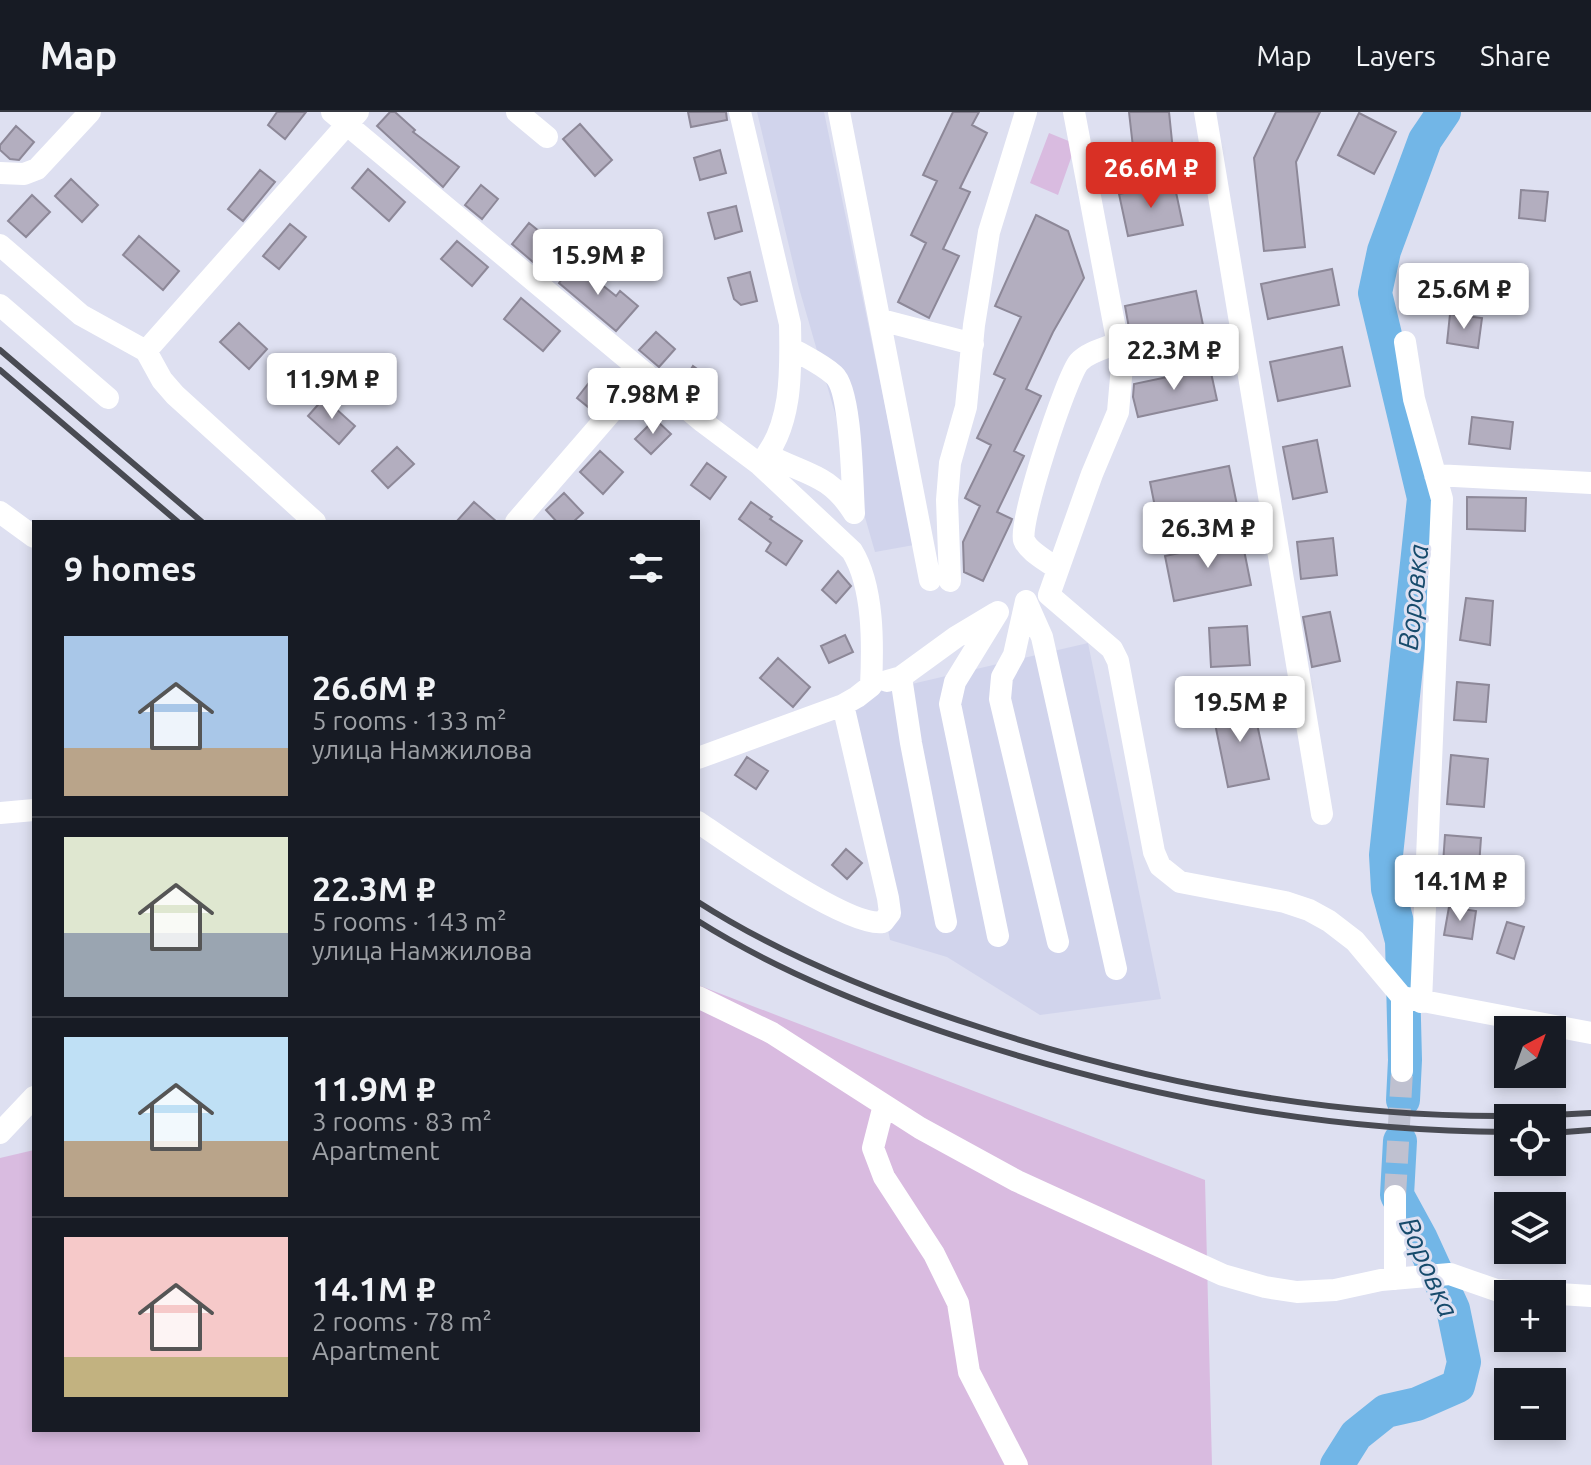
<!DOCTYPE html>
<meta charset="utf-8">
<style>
body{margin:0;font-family:Ubuntu,sans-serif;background:#242831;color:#f1f3f6;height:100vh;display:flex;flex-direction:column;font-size:30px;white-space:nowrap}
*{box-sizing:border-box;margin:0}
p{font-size:26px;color:#9ea1a6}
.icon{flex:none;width:44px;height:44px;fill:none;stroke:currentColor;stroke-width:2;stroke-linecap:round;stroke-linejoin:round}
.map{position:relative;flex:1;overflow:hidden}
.sheet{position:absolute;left:32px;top:408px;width:668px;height:912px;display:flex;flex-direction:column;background:#171b24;border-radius:0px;box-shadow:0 4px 12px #0003}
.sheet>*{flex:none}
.needle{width:52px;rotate:41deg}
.controls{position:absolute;left:1494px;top:904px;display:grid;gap:16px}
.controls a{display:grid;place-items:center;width:72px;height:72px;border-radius:0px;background:#171b24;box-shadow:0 4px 12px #0003;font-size:40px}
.price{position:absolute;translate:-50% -68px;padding:0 18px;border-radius:8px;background:#fff;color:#222;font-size:26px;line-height:52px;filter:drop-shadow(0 2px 4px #0008)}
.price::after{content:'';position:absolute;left:50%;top:48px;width:24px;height:18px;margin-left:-12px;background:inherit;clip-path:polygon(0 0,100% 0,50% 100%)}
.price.active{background:#d93025;color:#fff}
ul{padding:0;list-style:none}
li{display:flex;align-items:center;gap:24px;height:200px;padding:0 32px}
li+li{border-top:2px solid #363941}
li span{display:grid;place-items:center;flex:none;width:224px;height:160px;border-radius:0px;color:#555}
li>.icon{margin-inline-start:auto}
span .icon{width:96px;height:96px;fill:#fffc;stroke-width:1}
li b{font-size:34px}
h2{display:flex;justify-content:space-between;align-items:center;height:96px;padding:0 32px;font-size:34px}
header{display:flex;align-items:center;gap:48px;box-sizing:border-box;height:112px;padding:0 40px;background:#171b24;border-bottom:2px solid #363941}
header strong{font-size:38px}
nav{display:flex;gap:44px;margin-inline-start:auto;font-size:28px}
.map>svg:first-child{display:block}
</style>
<header>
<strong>Map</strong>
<nav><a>Map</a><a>Layers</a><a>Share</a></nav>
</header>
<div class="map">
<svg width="1591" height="1353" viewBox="0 0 1591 1353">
<rect width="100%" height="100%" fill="#dee0f1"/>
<path fill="#d1d4ec" d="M 757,0 L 824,0 L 914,433 L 875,440 L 799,176 Z
M 1088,531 L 1161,887 L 1040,903 L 947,845 L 890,828 L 843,588 Z"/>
<path fill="#d9bbe0" d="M 1049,21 L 1076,32 L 1058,83 L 1030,71 Z
M 698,873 L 1205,1068 L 1212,1353 L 0,1353 L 0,1046 L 34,1038 L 34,1318 L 698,1318 Z"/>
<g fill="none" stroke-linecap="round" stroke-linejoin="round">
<path stroke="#72b6e7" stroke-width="34" d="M 1403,988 L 1405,948 L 1402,829 L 1388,777 L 1386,743 L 1424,386 L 1375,181 L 1384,139 L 1425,28 L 1444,0
M 1337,1353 L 1356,1323 L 1386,1299 L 1417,1292 L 1458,1274 L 1464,1250 L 1453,1197 L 1421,1127 L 1397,1083 L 1400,1029"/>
</g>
<path fill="#b3aebf" stroke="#8d8898" stroke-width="2" d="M 277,0 L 306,0 L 285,27 L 268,13 Z
M 390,0 L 395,0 L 415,18 L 413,20 L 459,55 L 443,75 L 377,14 Z
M 688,0 L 726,0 L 727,8 L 691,15 Z
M 953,0 L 979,0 L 972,13 L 987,21 L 960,76 L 970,80 L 943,137 L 959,144 L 929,206 L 898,190 L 926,131 L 911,123 L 937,69 L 923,63 Z
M 1129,0 L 1169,0 L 1173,39 L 1134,44 Z
M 1276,0 L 1320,0 L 1296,50 L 1305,135 L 1264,139 L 1254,46 Z
M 1359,1 L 1396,20 L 1374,62 L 1338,43 Z
M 580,12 L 612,48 L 595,64 L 563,27 Z
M 16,14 L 34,30 L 19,48 L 10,47 L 0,38 L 0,33 Z
M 720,38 L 726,61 L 700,68 L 694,46 Z
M 368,57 L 405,90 L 389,109 L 352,76 Z
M 260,58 L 275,70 L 243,109 L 228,97 Z
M 71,67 L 98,93 L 82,110 L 55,84 Z
M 1174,71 L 1183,113 L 1128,124 L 1119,82 Z
M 481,73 L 498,87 L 482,107 L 465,93 Z
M 1521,78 L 1548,80 L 1545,109 L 1519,106 Z
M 32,83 L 50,100 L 26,125 L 8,109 Z
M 736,94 L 742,119 L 715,127 L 708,101 Z
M 1036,103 L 1068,119 L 1084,166 L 1053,220 L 1026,277 L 1041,284 L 1014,339 L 1024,344 L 997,400 L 1012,407 L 1011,410 L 983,469 L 964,460 L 963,430 L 980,394 L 965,386 L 991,333 L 977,326 L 1005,267 L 994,262 L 1021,205 L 995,194 Z
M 529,111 L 550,128 L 533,150 L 512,132 Z
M 290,112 L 306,125 L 279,157 L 263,144 Z
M 139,124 L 179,159 L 163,178 L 123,143 Z
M 457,129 L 488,155 L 472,174 L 441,147 Z
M 575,151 L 616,184 L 620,179 L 638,194 L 616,219 L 559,171 Z
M 1332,157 L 1339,193 L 1268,207 L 1261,172 Z
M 750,160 L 757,189 L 741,193 L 734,187 L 728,166 Z
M 1196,179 L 1204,218 L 1132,233 L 1125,194 Z
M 521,186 L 560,219 L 543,239 L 504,207 Z
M 1450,202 L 1482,206 L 1478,236 L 1447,231 Z
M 239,211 L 267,237 L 249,257 L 220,230 Z
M 656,220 L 675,237 L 659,255 L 639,238 Z
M 1342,235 L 1350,274 L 1278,289 L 1270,250 Z
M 693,254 L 713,268 L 699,288 L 681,273 Z
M 1210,256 L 1217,288 L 1138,305 L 1133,285 L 1134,272 Z
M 599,258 L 615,271 L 593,299 L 577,286 Z
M 324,286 L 355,314 L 339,332 L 308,304 Z
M 1472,305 L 1513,310 L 1510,337 L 1469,332 Z
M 655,307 L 671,322 L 651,342 L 635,327 Z
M 1317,328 L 1327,380 L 1293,387 L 1283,335 Z
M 397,335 L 414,352 L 388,376 L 372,359 Z
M 600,339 L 623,360 L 603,382 L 580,360 Z
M 707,351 L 726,365 L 710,387 L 691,373 Z
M 1229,354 L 1238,398 L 1159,415 L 1150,370 Z
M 564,381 L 583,401 L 573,410 L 557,410 L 546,398 Z
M 1467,385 L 1526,386 L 1525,419 L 1467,417 Z
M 474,390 L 497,410 L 456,410 Z
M 751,390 L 772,405 L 770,407 L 802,429 L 786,453 L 766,439 L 771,431 L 739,407 Z
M 1333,426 L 1337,463 L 1301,467 L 1297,430 Z
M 1242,428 L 1251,473 L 1174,489 L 1165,444 Z
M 838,459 L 851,474 L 836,491 L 822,478 Z
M 1466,486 L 1493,489 L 1490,533 L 1460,528 Z
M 1330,500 L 1340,549 L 1312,555 L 1303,505 Z
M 1247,514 L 1250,553 L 1211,555 L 1209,516 Z
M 845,523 L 853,540 L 829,551 L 821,534 Z
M 778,546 L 810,575 L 793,595 L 760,566 Z
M 1457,570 L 1489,573 L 1486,610 L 1454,608 Z
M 1252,589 L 1269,667 L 1228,675 L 1212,597 Z
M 1451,643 L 1488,647 L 1484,695 L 1447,692 Z
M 747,645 L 768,659 L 756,677 L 735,663 Z
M 1445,723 L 1481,726 L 1478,768 L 1442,766 Z
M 846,737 L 862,751 L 847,767 L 832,753 Z
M 1449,795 L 1476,799 L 1472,827 L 1444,823 Z
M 1507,810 L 1524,815 L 1514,847 L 1497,841 Z"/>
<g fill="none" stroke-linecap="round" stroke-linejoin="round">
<path stroke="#bfc1d0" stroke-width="22" stroke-dasharray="22 11" stroke-linecap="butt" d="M 1395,1084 L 1402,959"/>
<path stroke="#fff" stroke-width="22" d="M 332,0 L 703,310 L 759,352 L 852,439 C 874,475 873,533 871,574 L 857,585 L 843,593 L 698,646
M 517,0 L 547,25
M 740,0 L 790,212 C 791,257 793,317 759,352
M 839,0 L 930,468
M 1074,0 L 1122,254 L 1118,300 L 1092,362 L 1049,483 L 1112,537 L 1118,549 L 1154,740 L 1160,754 L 1180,770 L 1285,790 L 1309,798 L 1329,809 L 1355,829 L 1402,885 L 1591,921
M 1205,0 L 1322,702
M 0,61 L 24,62 L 37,57 L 90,0
M 0,133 L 81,203 L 146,239 L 162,268 L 175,283 L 315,410
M 0,193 L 108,286
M 881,208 L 973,232
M 1405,230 L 1414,287 L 1442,387 L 1421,890
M 791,236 C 804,244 822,252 834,263 C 852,279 852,374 854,401
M 146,239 L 358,0
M 768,343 C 805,363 829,361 854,401
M 1435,363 L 1591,371
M 0,400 L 34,425
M 516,410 L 645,261
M 1056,456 C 1047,449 1028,439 1024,428 C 1018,412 1066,265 1079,250 C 1088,240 1106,236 1118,231
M 950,469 L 947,388 L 950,351 L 966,295 L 974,213 L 989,120 L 1026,0
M 1026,489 L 1042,525 L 1116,857
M 1026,489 L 1014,543 L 1002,565 L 1000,587 L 1058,830
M 901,565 L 911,631 L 946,810
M 887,569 L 901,565 L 956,525 L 996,501
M 0,701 L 34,698
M 698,710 C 729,731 850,817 883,810 L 890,801 L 888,786 L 843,593
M 998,824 L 950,592 L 955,570 L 998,500
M 698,885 L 772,921 L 920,1016 L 1017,1069 L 1223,1163 L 1265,1175 L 1297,1180 L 1335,1178 L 1381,1168 L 1450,1162 L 1496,1178 L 1591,1184
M 1402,959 L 1402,885
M 884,993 L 873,1036 L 884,1065 L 934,1142 L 958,1191 L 969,1260 L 1017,1353
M 0,1021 L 34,985
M 1395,1084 L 1395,1167"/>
<path stroke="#494b53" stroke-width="6" d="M 0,238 L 202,410
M 0,258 L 178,410
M 698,790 C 784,845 882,884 979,915 C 1176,980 1383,1015 1591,1001
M 698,809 C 782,862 885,902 980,932 C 1154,987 1325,1019 1508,1020
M 1552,1021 L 1591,1018"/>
</g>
<g text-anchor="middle" stroke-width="6" stroke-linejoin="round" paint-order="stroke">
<g font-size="28" font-style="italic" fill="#174b6c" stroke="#dee0f1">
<text transform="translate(1413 485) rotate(-84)" y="10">Воровка</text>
<text transform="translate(1429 1155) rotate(66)" y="10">Воровка</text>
</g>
</g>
</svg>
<div class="controls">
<a><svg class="needle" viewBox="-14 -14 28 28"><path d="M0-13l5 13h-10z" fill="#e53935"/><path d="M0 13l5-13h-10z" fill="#9ea1a6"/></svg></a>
<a><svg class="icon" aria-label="locate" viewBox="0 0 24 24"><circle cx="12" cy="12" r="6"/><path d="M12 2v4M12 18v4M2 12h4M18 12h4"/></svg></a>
<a><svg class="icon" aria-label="layers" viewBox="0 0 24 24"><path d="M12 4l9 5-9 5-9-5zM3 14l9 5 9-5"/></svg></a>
<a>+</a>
<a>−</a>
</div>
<b class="price active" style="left:1151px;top:98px">26.6M ₽</b>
<b class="price" style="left:598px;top:185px">15.9M ₽</b>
<b class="price" style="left:1464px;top:219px">25.6M ₽</b>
<b class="price" style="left:1174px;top:280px">22.3M ₽</b>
<b class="price" style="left:332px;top:309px">11.9M ₽</b>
<b class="price" style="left:653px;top:324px">7.98M ₽</b>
<b class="price" style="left:1208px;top:458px">26.3M ₽</b>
<b class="price" style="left:1240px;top:632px">19.5M ₽</b>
<b class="price" style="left:1460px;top:811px">14.1M ₽</b>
<section class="sheet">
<h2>9 homes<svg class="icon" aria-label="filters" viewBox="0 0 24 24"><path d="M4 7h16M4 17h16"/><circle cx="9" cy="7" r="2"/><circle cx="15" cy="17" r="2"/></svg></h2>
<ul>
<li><span style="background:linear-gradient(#a9c7e8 70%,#b9a48a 0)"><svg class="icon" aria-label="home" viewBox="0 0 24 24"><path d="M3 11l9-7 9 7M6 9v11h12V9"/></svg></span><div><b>26.6M ₽</b><p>5 rooms · 133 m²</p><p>улица Намжилова</p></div></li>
<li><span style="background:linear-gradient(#dfe7d0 60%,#9aa5b1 0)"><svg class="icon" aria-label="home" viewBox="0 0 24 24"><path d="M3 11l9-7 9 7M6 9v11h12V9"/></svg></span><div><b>22.3M ₽</b><p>5 rooms · 143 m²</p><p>улица Намжилова</p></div></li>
<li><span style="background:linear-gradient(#bfe0f5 65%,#b9a48a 0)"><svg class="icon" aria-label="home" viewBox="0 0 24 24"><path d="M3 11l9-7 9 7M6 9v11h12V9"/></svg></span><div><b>11.9M ₽</b><p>3 rooms · 83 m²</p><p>Apartment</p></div></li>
<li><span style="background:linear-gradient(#f6c9c9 75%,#c2b280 0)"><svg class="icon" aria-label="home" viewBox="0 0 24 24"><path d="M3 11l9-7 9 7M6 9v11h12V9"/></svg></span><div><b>14.1M ₽</b><p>2 rooms · 78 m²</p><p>Apartment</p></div></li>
</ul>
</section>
</div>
